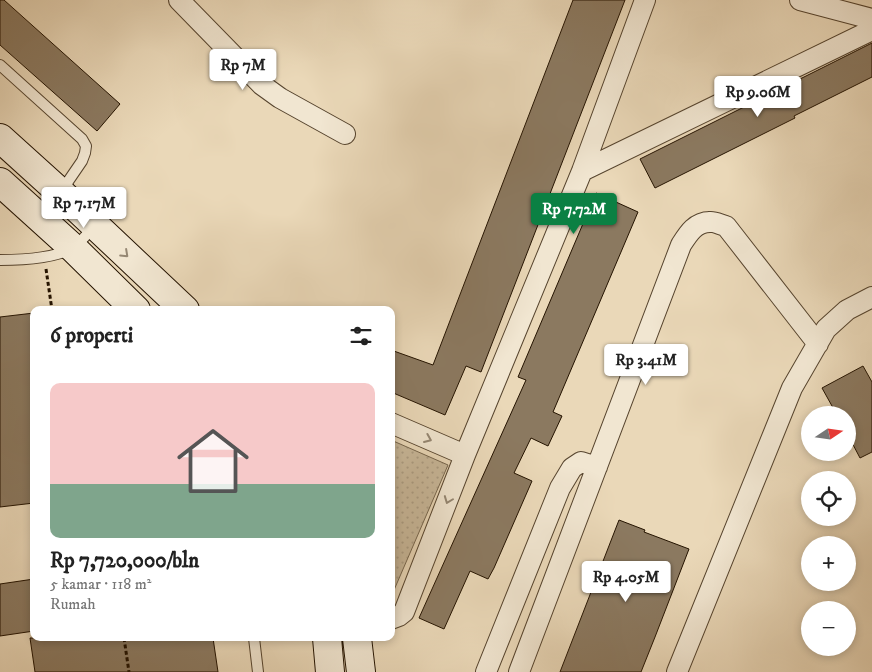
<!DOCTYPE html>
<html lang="id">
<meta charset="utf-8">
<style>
body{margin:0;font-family:"IM FELL DW Pica",serif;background:#f2f2f2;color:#222;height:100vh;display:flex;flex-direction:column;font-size:19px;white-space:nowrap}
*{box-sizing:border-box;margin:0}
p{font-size:16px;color:#767676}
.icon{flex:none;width:28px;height:28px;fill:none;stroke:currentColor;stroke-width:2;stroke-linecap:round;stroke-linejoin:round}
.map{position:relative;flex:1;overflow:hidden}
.details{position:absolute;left:30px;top:306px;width:365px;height:335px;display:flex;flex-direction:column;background:#fff;border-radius:10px;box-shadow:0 2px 8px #0003}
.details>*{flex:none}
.needle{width:32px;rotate:77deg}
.controls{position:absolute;left:801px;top:406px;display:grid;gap:10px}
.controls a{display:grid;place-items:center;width:55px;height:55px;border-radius:50%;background:#fff;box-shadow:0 2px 8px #0003;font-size:25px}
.price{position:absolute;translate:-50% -42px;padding:0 11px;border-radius:5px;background:#fff;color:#222;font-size:16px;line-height:32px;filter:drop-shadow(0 1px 2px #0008)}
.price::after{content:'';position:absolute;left:50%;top:30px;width:15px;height:11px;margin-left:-8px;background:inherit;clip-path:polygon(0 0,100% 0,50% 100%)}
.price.active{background:#0b8043;color:#fff}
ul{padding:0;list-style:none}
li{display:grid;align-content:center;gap:10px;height:265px;padding:0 20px}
li span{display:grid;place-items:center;height:155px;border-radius:10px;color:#555}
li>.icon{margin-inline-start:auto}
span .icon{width:90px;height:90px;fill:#fffc;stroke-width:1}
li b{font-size:21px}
h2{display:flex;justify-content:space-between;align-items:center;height:60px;padding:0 20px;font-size:21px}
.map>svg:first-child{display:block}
</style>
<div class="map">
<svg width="872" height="672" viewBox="0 0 872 672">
<defs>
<pattern id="green-dots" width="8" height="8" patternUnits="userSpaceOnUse" patternTransform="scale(1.25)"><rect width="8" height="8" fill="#c8b799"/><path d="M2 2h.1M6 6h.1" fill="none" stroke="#ac9c82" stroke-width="1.8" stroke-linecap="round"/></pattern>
</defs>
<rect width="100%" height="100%" fill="#ead8b8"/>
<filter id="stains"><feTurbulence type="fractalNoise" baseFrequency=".004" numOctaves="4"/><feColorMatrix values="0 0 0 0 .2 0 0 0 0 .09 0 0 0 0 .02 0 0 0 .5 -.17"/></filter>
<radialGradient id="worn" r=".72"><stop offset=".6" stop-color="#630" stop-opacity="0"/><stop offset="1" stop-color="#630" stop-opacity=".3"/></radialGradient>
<path fill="url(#green-dots)" stroke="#76654c" d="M 391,440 L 448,465 L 391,597 Z"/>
<path fill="#8b7960" stroke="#241300" d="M 0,0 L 4,0 L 120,104 L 97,131 L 0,45 Z
M 573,0 L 625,0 L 481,372 L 466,366 L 445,415 L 391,392 L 391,350 L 433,365 Z
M 872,43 L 872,77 L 794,116 L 795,118 L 655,188 L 640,159 Z
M 596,193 L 638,212 L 553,412 L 562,416 L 548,446 L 531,438 L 514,473 L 532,481 L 494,568 L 488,579 L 470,571 L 444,629 L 419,618 L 526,380 L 518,377 Z
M 34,313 L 34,503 L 0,507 L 0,317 Z
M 863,366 L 872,382 L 872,452 L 860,458 L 848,435 L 848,415 L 837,415 L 822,388 Z
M 619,520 L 645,530 L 644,532 L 689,549 L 655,637 L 641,672 L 560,672 Z
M 34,579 L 34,631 L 0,636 L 0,584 Z
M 30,638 L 213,638 L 218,672 L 35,672 Z"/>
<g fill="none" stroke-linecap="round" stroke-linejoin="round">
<g stroke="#56442e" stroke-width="12">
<path id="service" d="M 0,65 L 82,139 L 86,146 L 85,153 L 82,161 L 69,180 L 62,193
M 0,260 C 22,260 51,259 71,249 C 79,245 88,233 94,226
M 254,638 L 258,672"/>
</g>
<g stroke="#56442e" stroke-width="22">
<path id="minor" d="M 179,0 L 262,85 L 280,98 L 345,134
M 800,0 L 872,19
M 582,171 L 872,30
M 391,423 L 465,455
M 391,619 L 399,616 L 404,612 L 465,455 L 582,171 L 645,0
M 486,672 L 560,488 L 572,468 L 581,462 L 597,467
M 519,672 L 681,245 C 688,234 695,222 710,222 C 714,221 721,225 726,226 L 818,344
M 677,672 L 792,388 L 826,329 L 847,310 L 872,297"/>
</g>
<g stroke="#241300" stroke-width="30">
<path id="secondary" d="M 0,138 L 62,194 L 185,310
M 0,182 L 73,248 L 136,310
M 327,638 L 330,672
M 357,638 L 361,672"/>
</g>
<path stroke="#241300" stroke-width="3" stroke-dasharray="4 2.5" stroke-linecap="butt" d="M 46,269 L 52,310
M 124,638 L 129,672"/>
<use href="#service" stroke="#f1e6d1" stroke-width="10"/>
<use href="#minor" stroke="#f1e6d1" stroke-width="20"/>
<use href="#secondary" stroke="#f1e6d1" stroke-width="28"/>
</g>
<defs><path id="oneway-chevron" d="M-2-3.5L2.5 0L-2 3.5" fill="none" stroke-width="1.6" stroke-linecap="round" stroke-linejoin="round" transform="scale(1.25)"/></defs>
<g stroke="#958773">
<use href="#oneway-chevron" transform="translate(125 254) rotate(43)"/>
<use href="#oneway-chevron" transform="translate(428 439) rotate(23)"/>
<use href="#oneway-chevron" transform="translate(448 500) rotate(111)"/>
</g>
<rect width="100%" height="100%" filter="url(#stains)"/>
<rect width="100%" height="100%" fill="url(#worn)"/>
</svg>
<div class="controls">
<a><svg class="needle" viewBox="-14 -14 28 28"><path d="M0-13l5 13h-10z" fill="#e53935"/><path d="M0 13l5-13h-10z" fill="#767676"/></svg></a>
<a><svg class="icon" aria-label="locate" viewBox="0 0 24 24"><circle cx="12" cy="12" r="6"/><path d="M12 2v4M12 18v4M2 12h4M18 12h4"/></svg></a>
<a>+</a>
<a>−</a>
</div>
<b class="price" style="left:243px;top:91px">Rp 7M</b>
<b class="price" style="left:758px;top:118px">Rp 9.06M</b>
<b class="price" style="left:84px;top:229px">Rp 7.17M</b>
<b class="price active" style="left:574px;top:235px">Rp 7.72M</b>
<b class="price" style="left:646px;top:386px">Rp 3.41M</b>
<b class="price" style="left:626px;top:603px">Rp 4.05M</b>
<section class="details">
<h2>6 properti<svg class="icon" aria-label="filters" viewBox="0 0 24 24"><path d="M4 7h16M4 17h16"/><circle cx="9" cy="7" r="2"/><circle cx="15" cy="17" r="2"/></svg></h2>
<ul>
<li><span style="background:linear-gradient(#f6c9c9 65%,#7fa58c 0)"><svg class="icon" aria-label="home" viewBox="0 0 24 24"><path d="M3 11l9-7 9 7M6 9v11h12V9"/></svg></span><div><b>Rp 7,720,000/bln</b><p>5 kamar · 118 m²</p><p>Rumah</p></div></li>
</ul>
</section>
</div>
